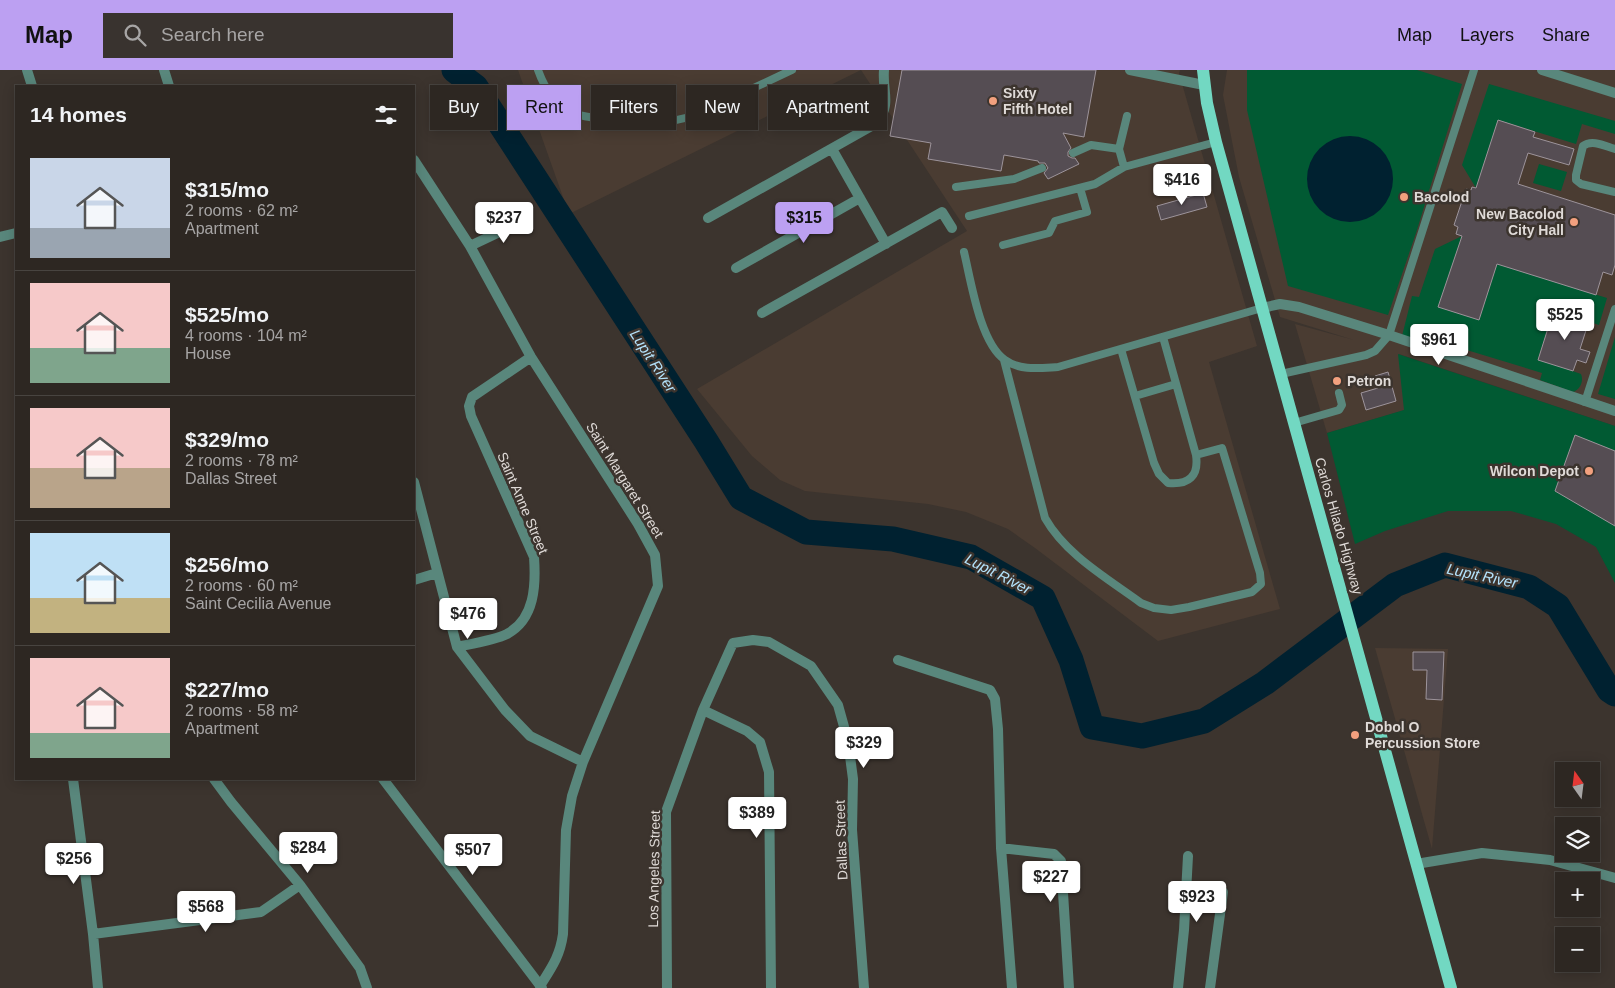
<!DOCTYPE html>
<meta charset="utf-8">
<style>
body{margin:0;font-family:Arial,sans-serif;background:#39332f;color:#f1f3f6;height:100vh;display:flex;flex-direction:column;font-size:19px;white-space:nowrap}
*{box-sizing:border-box;margin:0}
p{font-size:16px;color:#a7a5a5}
.icon{flex:none;width:28px;height:28px;fill:none;stroke:currentColor;stroke-width:2;stroke-linecap:round;stroke-linejoin:round}
.map{position:relative;flex:1;overflow:hidden}
.panel{position:absolute;left:15px;top:15px;width:400px;height:695px;display:flex;flex-direction:column;background:#2d2722;border-radius:0px;box-shadow:0 2px 12px #0003,0 0 0 1px #484440}
.panel>*{flex:none}
.hud{position:absolute;left:430px;top:15px;width:475px;height:45px;display:flex;gap:10px}
.needle{width:32px;rotate:346deg}
.controls{position:absolute;left:1555px;top:692px;display:grid;gap:10px}
.controls a{display:grid;place-items:center;width:45px;height:45px;border-radius:0px;background:#2d2722;box-shadow:0 2px 12px #0003,0 0 0 1px #484440;font-size:25px}
.price{position:absolute;translate:-50% -42px;padding:0 11px;border-radius:5px;background:#fff;color:#222;font-size:16px;line-height:32px;filter:drop-shadow(0 1px 2px #0008)}
.price::after{content:'';position:absolute;left:50%;top:30px;width:15px;height:11px;margin-left:-8px;background:inherit;clip-path:polygon(0 0,100% 0,50% 100%)}
.price.selected{background:#bca0f2;color:#111}
ul{padding:0;list-style:none}
li{display:flex;align-items:center;gap:15px;height:125px;padding:0 15px}
li+li{border-top:1px solid #484440}
li span{display:grid;place-items:center;flex:none;width:140px;height:100px;border-radius:0px;color:#555}
li>.icon{margin-inline-start:auto}
span .icon{width:60px;height:60px;fill:#fffc;stroke-width:1}
li b{font-size:21px}
h2{display:flex;justify-content:space-between;align-items:center;height:60px;padding:0 15px;font-size:21px}
.chip{padding:0 18px;border-radius:0px;background:#2d2722;box-shadow:0 2px 12px #0003,0 0 0 1px #484440;font-size:18px;line-height:45px}
.chip.selected{background:#bca0f2;color:#111}
header{display:flex;align-items:center;gap:30px;box-sizing:border-box;height:70px;padding:0 25px;background:#bca0f2;color:#111}
header strong{font-size:24px}
nav{display:flex;gap:28px;margin-inline-start:auto;font-size:18px}
.search{width:350px;height:45px;background:#39332f;display:flex;align-items:center;gap:12px;box-sizing:border-box;padding:0 18px;border-radius:0px;color:#a7a5a5;font-size:19px}
.map>svg:first-child{display:block}
</style>
<header>
<strong>Map</strong>
<div class="search"><svg class="icon" aria-label="search" viewBox="0 0 24 24"><circle cx="10" cy="10" r="6"/><path d="M15 15l6 6"/></svg>Search here</div>
<nav><a>Map</a><a>Layers</a><a>Share</a></nav>
</header>
<div class="map">
<svg width="1615" height="918" viewBox="0 0 1615 918">
<rect width="100%" height="100%" fill="#3c342e"/>
<path fill="#4a3c32" d="M 518,0 L 1180,0 L 1179,3 L 1257,276 L 1209,292 L 1280,539 L 1158,571 L 1035,478 L 1008,459 L 966,442 L 928,434 L 805,421 L 780,410 L 752,386 L 697,319 L 967,161 L 861,0 L 569,144 Z
M 1227,0 L 1615,0 L 1615,356 L 1399,284 L 1405,340 L 1327,363 L 1295,254 L 1354,270 L 1280,247 L 1239,107 L 1223,25 Z
M 1375,578 L 1448,579 L 1432,779 Z"/>
<path fill="#015a33" d="M 1247,0 L 1417,0 L 1462,14 L 1416,163 L 1388,245 L 1288,216 L 1247,40 Z
M 1489,14 L 1615,51 L 1615,64 L 1582,54 L 1576,74 L 1498,50 L 1476,118 L 1462,95 Z
M 1539,94 L 1567,102 L 1561,121 L 1533,113 Z
M 1462,166 L 1439,237 L 1479,250 L 1497,194 L 1607,228 L 1599,255 L 1554,240 L 1538,289 L 1581,304 C 1584,311 1580,320 1573,322 L 1540,310 L 1542,303 L 1437,271 L 1434,278 L 1402,266 L 1412,226 L 1419,227 L 1435,179 Z
M 1615,267 L 1615,329 L 1598,324 Z
M 1398,284 L 1615,356 L 1615,513 L 1596,477 L 1556,454 L 1511,441 L 1448,441 L 1385,461 L 1355,474 L 1327,363 L 1404,340 Z"/>
<path fill="#002130" d="M1307 109a43 43 0 1 1 86 0a43 43 0 1 1-86 0Z"/>
<g fill="none" stroke-linecap="round" stroke-linejoin="round">
<path stroke="#002130" stroke-width="25" d="M 454,0 L 476,17 L 706,371 L 741,428 L 806,462 L 893,469 L 971,487 L 1043,528 L 1071,590 L 1092,657 L 1142,666 L 1204,651 L 1265,613 L 1395,515 L 1445,495 L 1529,517 L 1558,536 L 1609,620 L 1615,624"/>
</g>
<path fill="#554d53" stroke="#9d949b" d="M 902,0 L 1096,0 L 1084,67 L 1063,63 L 1071,78 L 1068,82 L 1068,86 L 1072,88 L 1075,88 L 1079,94 L 1048,109 L 1044,103 L 1048,98 L 1045,93 L 1039,93 L 1038,91 L 1004,85 L 1001,101 L 928,89 L 931,73 L 890,66 Z
M 1498,50 L 1535,62 L 1533,67 L 1574,79 L 1569,95 L 1528,83 L 1518,114 L 1615,145 L 1615,195 L 1612,205 L 1603,202 L 1596,225 L 1497,194 L 1479,250 L 1438,237 L 1462,166 L 1456,164 L 1458,157 L 1454,155 L 1466,119 L 1471,120 L 1472,117 L 1476,118 Z
M 1203,123 L 1207,137 L 1161,150 L 1157,136 Z
M 1554,239 L 1589,251 L 1580,279 L 1590,282 L 1586,293 L 1577,290 L 1573,301 L 1538,290 Z
M 1388,302 L 1396,331 L 1366,340 L 1361,323 L 1378,318 L 1375,306 Z
M 1575,365 L 1615,381 L 1615,456 L 1555,421 Z
M 1413,582 L 1444,582 L 1442,630 L 1426,629 L 1427,600 L 1413,600 Z"/>
<g fill="none" stroke-linecap="round" stroke-linejoin="round">
<path stroke="#59877c" stroke-width="8" d="M 538,0 C 544,17 554,33 570,42 C 583,49 644,53 661,52 C 672,51 683,49 694,46 L 792,0
M 1615,79 C 1605,76 1592,69 1583,76 L 1576,105 L 1576,110 L 1581,114 L 1615,122
M 1073,83 L 1091,75 L 1119,79
M 1124,97 L 1119,79 L 1127,46
M 956,117 L 1014,109 L 1042,98
M 969,146 L 1095,114 L 1124,97 L 1216,72
M 1003,175 L 1049,163 L 1055,151 L 1087,142 L 1080,118
M 964,182 C 971,211 980,273 1005,290 C 1020,301 1040,298 1058,297 L 1262,238
M 1121,279 L 1154,393 L 1159,404 L 1168,413 C 1189,415 1199,406 1196,385 L 1163,267
M 1004,290 L 1045,448 C 1066,485 1107,508 1141,533 L 1154,538 L 1171,540 L 1189,537 L 1252,522 L 1261,514 L 1260,503 L 1222,378 L 1196,385
M 1281,304 L 1366,285 L 1375,281 L 1389,265 L 1474,0
M 1135,326 L 1176,314
M 1585,332 L 1615,239
M 1294,353 L 1339,340 L 1342,335 L 1339,323"/>
<path stroke="#59877c" stroke-width="10" d="M 27,0 L 32,16
M 1130,0 L 1204,15
M 832,79 L 886,174
M 414,90 L 470,176 L 531,287 L 638,454 L 655,485 L 658,516 L 583,692 L 572,726 L 566,760 L 563,864 C 560,886 552,897 540,916
M 708,148 L 877,53 C 892,33 882,22 884,0
M 0,167 L 16,163
M 470,176 L 527,149
M 736,198 L 860,128
M 762,243 L 942,142 L 952,158
M 414,412 L 457,577 L 505,640 L 530,666 L 583,692
M 414,510 L 437,503
M 457,577 C 471,574 495,570 507,564 C 535,549 536,515 534,487 L 471,346 L 469,336 L 472,327 L 531,287
M 898,590 L 990,620 L 995,629 L 998,659 L 1001,778 L 1012,918
M 703,640 L 747,661 L 760,672 L 769,702 L 771,918
M 73,709 L 93,864 L 98,918
M 214,709 L 231,732 L 300,815 L 360,898 L 367,918
M 1001,778 L 1054,784 L 1061,791 L 1069,918
M 1416,794 L 1482,783 L 1550,790 L 1615,808
M 93,864 L 261,842 L 300,815
M 667,918 L 666,742 L 703,640 L 733,573 L 753,570 L 769,572 L 811,596 L 838,635 L 848,671 L 853,709 L 852,760 L 864,918
M 1178,918 L 1184,860 L 1188,786
M 1210,918 L 1223,822"/>
<path stroke="#59877c" stroke-width="10" d="M 164,0 L 169,16
M 1542,0 L 1615,23
M 1262,238 L 1280,234 L 1299,237 L 1389,265 L 1615,341
M 383,709 L 542,918"/>
<path stroke="#72d8c2" stroke-width="12" d="M 1203,0 L 1207,33 L 1216,72 L 1451,918"/>
</g>
<g fill="#f2a07e" stroke="#3c342e" stroke-width="2">
<circle cx="993" cy="31" r="5"/>
<circle cx="1404" cy="127" r="5"/>
<circle cx="1574" cy="152" r="5"/>
<circle cx="1337" cy="311" r="5"/>
<circle cx="1589" cy="401" r="5"/>
<circle cx="1355" cy="665" r="5"/>
</g>
<g text-anchor="middle" stroke-width="5" stroke-linejoin="round" paint-order="stroke">
<g font-size="14" font-weight="bold" fill="#dfdad7" stroke="#3c342e" text-anchor="start">
<text x="1003" y="28">Sixty<tspan x="1003" dy="16">Fifth Hotel</tspan></text>
<text x="1414" y="132">Bacolod</text>
<text x="1564" y="149" text-anchor="end">New Bacolod<tspan x="1564" dy="16">City Hall</tspan></text>
<text x="1347" y="316">Petron</text>
<text x="1579" y="406" text-anchor="end">Wilcon Depot</text>
<text x="1365" y="662">Dobol O<tspan x="1365" dy="16">Percussion Store</tspan></text>
</g>
<g font-size="14" fill="#dfdad7" stroke="#3c342e">
<text transform="translate(625 410) rotate(58)" y="5">Saint Margaret Street</text>
<text transform="translate(523 433) rotate(67)" y="5">Saint Anne Street</text>
<text transform="translate(1339 456) rotate(74)" y="5">Carlos Hilado Highway</text>
<text transform="translate(841 770) rotate(-92)" y="5">Dallas Street</text>
<text transform="translate(654 799) rotate(-89)" y="5">Los Angeles Street</text>
</g>
<g font-size="15" font-style="italic" fill="#b4e3fc" stroke="#3c342e">
<text transform="translate(653 291) rotate(57)" y="5">Lupit River</text>
<text transform="translate(998 504) rotate(27)" y="5">Lupit River</text>
<text transform="translate(1482 506) rotate(12)" y="5">Lupit River</text>
</g>
</g>
</svg>
<div class="controls">
<a><svg class="needle" viewBox="-14 -14 28 28"><path d="M0-13l5 13h-10z" fill="#e53935"/><path d="M0 13l5-13h-10z" fill="#a7a5a5"/></svg></a>
<a><svg class="icon" aria-label="layers" viewBox="0 0 24 24"><path d="M12 4l9 5-9 5-9-5zM3 14l9 5 9-5"/></svg></a>
<a>+</a>
<a>−</a>
</div>
<b class="price" style="left:1182px;top:136px">$416</b>
<b class="price" style="left:504px;top:174px">$237</b>
<b class="price selected" style="left:804px;top:174px">$315</b>
<b class="price" style="left:1565px;top:271px">$525</b>
<b class="price" style="left:1439px;top:296px">$961</b>
<b class="price" style="left:468px;top:570px">$476</b>
<b class="price" style="left:864px;top:699px">$329</b>
<b class="price" style="left:757px;top:769px">$389</b>
<b class="price" style="left:308px;top:804px">$284</b>
<b class="price" style="left:473px;top:806px">$507</b>
<b class="price" style="left:74px;top:815px">$256</b>
<b class="price" style="left:1051px;top:833px">$227</b>
<b class="price" style="left:1197px;top:853px">$923</b>
<b class="price" style="left:206px;top:863px">$568</b>
<div class="hud">
<a class="chip">Buy</a>
<a class="chip selected">Rent</a>
<a class="chip">Filters</a>
<a class="chip">New</a>
<a class="chip">Apartment</a>
</div>
<section class="panel">
<h2>14 homes<svg class="icon" aria-label="filters" viewBox="0 0 24 24"><path d="M4 7h16M4 17h16"/><circle cx="9" cy="7" r="2"/><circle cx="15" cy="17" r="2"/></svg></h2>
<ul>
<li><span style="background:linear-gradient(#c9d6e8 70%,#9aa5b1 0)"><svg class="icon" aria-label="home" viewBox="0 0 24 24"><path d="M3 11l9-7 9 7M6 9v11h12V9"/></svg></span><div><b>$315/mo</b><p>2 rooms · 62 m²</p><p>Apartment</p></div></li>
<li><span style="background:linear-gradient(#f6c9c9 65%,#7fa58c 0)"><svg class="icon" aria-label="home" viewBox="0 0 24 24"><path d="M3 11l9-7 9 7M6 9v11h12V9"/></svg></span><div><b>$525/mo</b><p>4 rooms · 104 m²</p><p>House</p></div></li>
<li><span style="background:linear-gradient(#f6c9c9 60%,#b9a48a 0)"><svg class="icon" aria-label="home" viewBox="0 0 24 24"><path d="M3 11l9-7 9 7M6 9v11h12V9"/></svg></span><div><b>$329/mo</b><p>2 rooms · 78 m²</p><p>Dallas Street</p></div></li>
<li><span style="background:linear-gradient(#bfe0f5 65%,#c2b280 0)"><svg class="icon" aria-label="home" viewBox="0 0 24 24"><path d="M3 11l9-7 9 7M6 9v11h12V9"/></svg></span><div><b>$256/mo</b><p>2 rooms · 60 m²</p><p>Saint Cecilia Avenue</p></div></li>
<li><span style="background:linear-gradient(#f6c9c9 75%,#7fa58c 0)"><svg class="icon" aria-label="home" viewBox="0 0 24 24"><path d="M3 11l9-7 9 7M6 9v11h12V9"/></svg></span><div><b>$227/mo</b><p>2 rooms · 58 m²</p><p>Apartment</p></div></li>
</ul>
</section>
</div>
